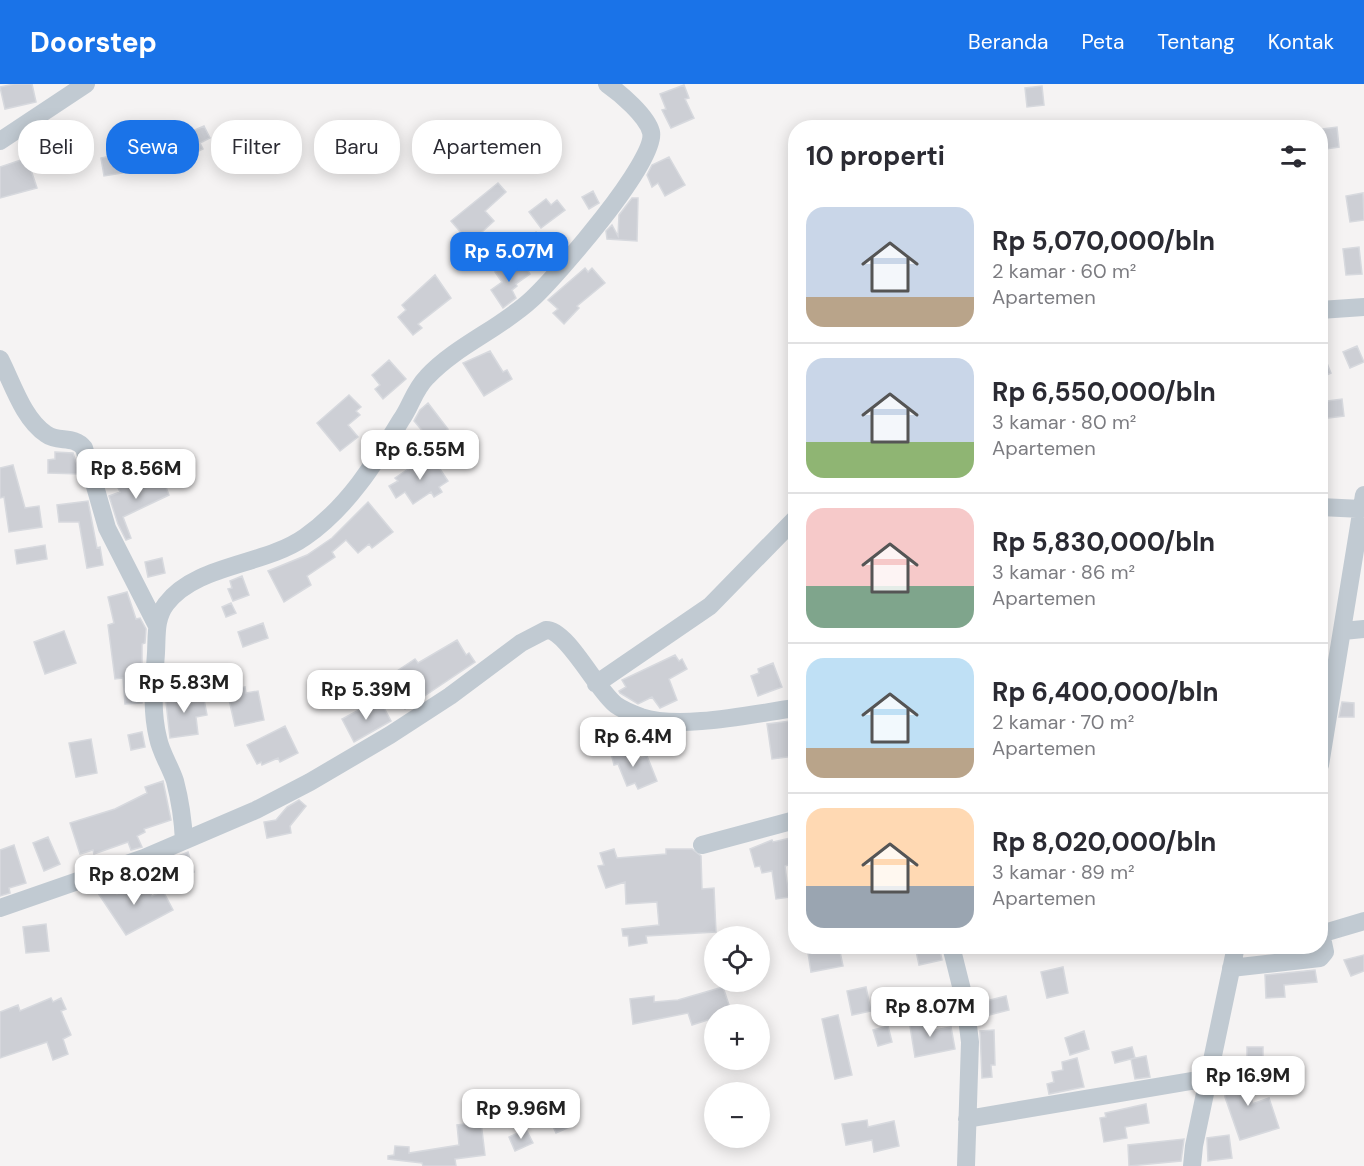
<!DOCTYPE html>
<html lang="id">
<meta charset="utf-8">
<style>
body{margin:0;font-family:"DM Sans",sans-serif;background:#f2f2f3;color:#2b2b33;height:100vh;display:flex;flex-direction:column;font-size:22px;white-space:nowrap}
*{box-sizing:border-box;margin:0}
p{font-size:20px;color:#7c7c81}
.icon{flex:none;width:33px;height:33px;fill:none;stroke:currentColor;stroke-width:2;stroke-linecap:round;stroke-linejoin:round}
.map{position:relative;flex:1;overflow:hidden}
.panel{position:absolute;left:788px;top:36px;width:540px;height:834px;display:flex;flex-direction:column;background:#fff;border-radius:24px;box-shadow:0 3px 15px #0003}
.panel>*{flex:none}
.banner{position:absolute;left:18px;top:36px;width:570px;height:54px;display:flex;gap:12px}
.buttons{position:absolute;left:704px;top:842px;display:grid;gap:12px}
.buttons a{display:grid;place-items:center;width:66px;height:66px;border-radius:50%;background:#fff;box-shadow:0 3px 15px #0003;font-size:30px}
.price{position:absolute;translate:-50% -51px;padding:0 14px;border-radius:12px;background:#fff;color:#222;font-size:20px;line-height:39px;filter:drop-shadow(0 2px 3px #0008)}
.price::after{content:'';position:absolute;left:50%;top:36px;width:18px;height:14px;margin-left:-9px;background:inherit;clip-path:polygon(0 0,100% 0,50% 100%)}
.price.on{background:#1a73e8;color:#fff}
ul{padding:0;list-style:none}
li{display:flex;align-items:center;gap:18px;height:150px;padding:0 18px}
li+li{border-top:2px solid #e1e1e2}
li span{display:grid;place-items:center;flex:none;width:168px;height:120px;border-radius:18px;color:#555}
li>.icon{margin-inline-start:auto}
span .icon{width:72px;height:72px;fill:#fffc;stroke-width:1}
li b{font-size:26px}
h2{display:flex;justify-content:space-between;align-items:center;height:72px;padding:0 18px;font-size:26px}
.pill{padding:0 21px;border-radius:24px;background:#fff;box-shadow:0 3px 15px #0003;font-size:21px;line-height:54px}
.pill.on{background:#1a73e8;color:#fff}
header{display:flex;align-items:center;gap:36px;box-sizing:border-box;height:84px;padding:0 30px;background:#1a73e8;color:#fff}
header strong{font-size:28px}
nav{display:flex;gap:33px;margin-inline-start:auto;font-size:21px}
.map>svg:first-child{display:block}
</style>
<header>
<strong>Doorstep</strong>
<nav><a>Beranda</a><a>Peta</a><a>Tentang</a><a>Kontak</a></nav>
</header>
<div class="map">
<svg width="1364" height="1082" viewBox="0 0 1364 1082">
<rect width="100%" height="100%" fill="#f5f3f3"/>
<path fill="#cdcfd5" stroke="#d7d9de" stroke-width="1.5" d="M 14,0 L 32,0 L 36,18 L 5,25 L 0,3 Z
M 684,1 L 689,14 L 685,15 L 694,34 L 671,44 L 662,26 L 666,25 L 660,10 Z
M 1042,2 L 1044,21 L 1027,23 L 1025,4 Z
M 58,40 L 70,75 L 52,81 L 40,46 Z
M 204,42 L 210,54 L 200,59 L 203,65 L 191,71 L 183,51 Z
M 1337,43 L 1339,63 L 1326,65 L 1323,45 Z
M 120,70 L 123,89 L 104,92 L 101,74 Z
M 669,73 L 685,101 L 665,112 L 658,99 L 652,103 L 647,91 L 652,81 Z
M 27,74 L 37,104 L 0,114 L 0,83 Z
M 498,99 L 506,108 L 485,127 L 494,137 L 470,159 L 451,137 Z
M 593,107 L 599,119 L 589,125 L 582,113 Z
M 1363,109 L 1364,136 L 1350,138 L 1346,112 Z
M 632,114 L 638,114 L 637,157 L 607,155 L 606,147 L 612,141 L 618,152 L 619,131 Z
M 546,115 L 551,121 L 557,116 L 565,126 L 541,144 L 529,128 Z
M 536,148 L 543,159 L 535,164 L 528,154 Z
M 1359,163 L 1362,190 L 1346,191 L 1343,165 Z
M 522,177 L 530,190 L 516,200 L 517,202 L 512,206 L 516,214 L 503,224 L 491,206 L 502,198 L 495,188 L 504,182 L 507,187 Z
M 585,184 L 588,188 L 592,184 L 605,199 L 577,222 L 579,224 L 564,240 L 553,229 L 558,225 L 548,216 Z
M 435,191 L 451,214 L 418,240 L 422,244 L 413,251 L 398,233 L 406,226 L 402,221 Z
M 1320,262 L 1331,289 L 1320,294 Z
M 1357,262 L 1364,278 L 1350,284 L 1343,268 Z
M 490,267 L 503,288 L 507,286 L 512,295 L 484,312 L 463,279 Z
M 389,276 L 406,295 L 383,315 L 375,305 L 380,301 L 372,291 Z
M 349,311 L 361,323 L 356,327 L 360,331 L 348,341 L 358,353 L 340,367 L 317,339 Z
M 1342,315 L 1344,332 L 1321,335 L 1320,318 Z
M 428,319 L 448,345 L 424,364 L 417,356 L 425,350 L 414,337 L 420,326 Z
M 55,368 L 73,369 L 80,390 L 48,389 L 48,376 L 55,375 Z
M 430,370 L 448,397 L 439,403 L 442,408 L 434,413 L 431,408 L 413,420 L 405,408 L 396,414 L 389,402 L 398,397 L 395,394 Z
M 13,381 L 25,424 L 39,422 L 42,443 L 9,448 L 4,413 L 0,414 L 0,384 Z
M 140,395 L 143,402 L 163,395 L 169,411 L 123,433 L 131,454 L 126,456 L 118,440 L 109,412 L 120,408 L 118,404 Z
M 88,417 L 97,464 L 100,463 L 103,481 L 87,484 L 79,438 L 59,438 L 57,421 Z
M 368,418 L 393,448 L 372,464 L 369,460 L 358,469 L 346,456 L 332,468 L 335,473 L 307,492 L 311,501 L 284,518 L 268,487 L 307,471 L 332,454 Z
M 45,461 L 47,475 L 17,480 L 15,466 Z
M 162,474 L 165,489 L 148,493 L 145,478 Z
M 242,492 L 249,511 L 233,517 L 228,505 L 232,504 L 230,497 Z
M 127,508 L 136,535 L 140,534 L 146,545 L 145,559 L 142,560 L 142,619 L 125,620 L 123,594 L 115,595 L 108,541 L 114,539 L 108,513 Z
M 231,519 L 236,529 L 226,533 L 222,523 Z
M 263,539 L 268,554 L 243,563 L 238,548 Z
M 64,547 L 76,579 L 45,590 L 34,558 Z
M 457,556 L 466,571 L 469,569 L 475,578 L 405,625 L 389,600 L 394,597 L 391,591 L 415,575 L 418,579 Z
M 675,571 L 679,577 L 682,575 L 687,585 L 669,595 L 677,616 L 660,624 L 652,613 L 638,620 L 620,609 L 619,607 L 626,603 L 622,596 Z
M 773,579 L 782,603 L 758,612 L 751,592 L 759,589 L 758,585 Z
M 245,603 L 246,609 L 258,607 L 264,636 L 235,642 L 227,607 Z
M 176,607 L 177,614 L 203,610 L 207,631 L 196,633 L 198,650 L 170,654 L 165,609 Z
M 381,618 L 391,637 L 354,658 L 342,635 L 368,621 L 369,624 Z
M 1342,618 L 1354,619 L 1354,633 L 1339,633 Z
M 790,637 L 790,641 L 794,640 L 795,672 L 772,675 L 767,640 Z
M 285,642 L 298,669 L 280,678 L 278,674 L 262,681 L 261,678 L 257,680 L 247,661 Z
M 142,648 L 145,663 L 131,666 L 128,651 Z
M 91,655 L 97,689 L 76,693 L 69,659 Z
M 626,660 L 631,677 L 647,672 L 657,697 L 638,705 L 635,699 L 627,702 L 618,680 L 614,681 L 610,665 Z
M 163,697 L 171,736 L 144,745 L 145,748 L 137,752 L 142,763 L 131,766 L 128,758 L 94,770 L 93,766 L 80,770 L 70,739 L 115,725 L 147,709 L 145,703 Z
M 299,716 L 306,722 L 290,742 L 291,749 L 267,754 L 264,738 L 276,736 L 287,723 Z
M 48,753 L 60,780 L 44,787 L 33,759 Z
M 795,753 L 795,779 L 785,782 L 789,813 L 776,815 L 772,787 L 762,789 L 760,782 L 755,783 L 750,765 L 772,756 L 773,758 Z
M 14,761 L 26,799 L 9,804 L 10,809 L 0,812 L 0,766 Z
M 614,765 L 617,774 L 666,770 L 666,765 L 692,765 L 701,772 L 702,805 L 714,804 L 716,848 L 646,852 L 647,859 L 629,862 L 628,852 L 623,852 L 622,845 L 659,841 L 657,818 L 626,820 L 625,798 L 606,804 L 598,782 L 604,781 L 600,769 Z
M 188,768 L 194,788 L 169,796 L 164,778 Z
M 140,797 L 143,803 L 146,801 L 152,812 L 163,807 L 173,826 L 126,851 L 96,806 L 109,798 L 117,810 Z
M 46,840 L 49,867 L 26,869 L 23,843 Z
M 915,862 L 939,862 L 942,876 L 919,881 Z
M 839,863 L 843,882 L 811,888 L 808,869 Z
M 1364,871 L 1364,887 L 1351,892 L 1344,876 Z
M 1063,883 L 1068,909 L 1047,914 L 1041,888 Z
M 1315,886 L 1317,898 L 1284,901 L 1285,913 L 1266,914 L 1265,891 Z
M 723,903 L 732,930 L 714,930 L 714,934 L 692,941 L 688,929 L 633,940 L 630,915 L 654,912 L 654,918 L 678,916 Z
M 866,903 L 871,927 L 852,931 L 847,907 Z
M 1006,912 L 1009,926 L 989,931 L 986,917 Z
M 51,914 L 53,918 L 61,914 L 66,925 L 61,927 L 71,951 L 63,955 L 68,970 L 53,976 L 47,958 L 0,974 L 0,928 L 18,921 L 20,927 Z
M 838,931 L 852,991 L 835,995 L 822,935 Z
M 928,931 L 930,947 L 951,943 L 955,965 L 915,973 L 909,936 Z
M 888,942 L 892,958 L 878,962 L 873,946 Z
M 994,946 L 995,981 L 991,981 L 992,993 L 982,994 L 980,947 Z
M 1084,947 L 1089,965 L 1070,971 L 1065,954 Z
M 1132,963 L 1135,974 L 1115,979 L 1112,968 Z
M 1247,963 L 1263,963 L 1263,976 L 1247,976 Z
M 1146,972 L 1150,993 L 1135,995 L 1131,975 Z
M 1077,974 L 1084,1003 L 1049,1010 L 1047,1000 L 1054,998 L 1052,988 L 1063,986 L 1062,978 Z
M 1225,989 L 1252,989 L 1252,1020 L 1269,1014 L 1279,1044 L 1240,1056 L 1225,1013 Z
M 1146,1020 L 1149,1039 L 1125,1043 L 1127,1054 L 1104,1058 L 1100,1034 L 1106,1033 L 1105,1029 Z
M 566,1021 L 574,1041 L 556,1049 L 547,1029 Z
M 867,1036 L 868,1043 L 894,1037 L 899,1062 L 874,1068 L 872,1056 L 846,1061 L 842,1040 Z
M 481,1038 L 485,1071 L 455,1075 L 456,1082 L 423,1082 L 422,1079 L 388,1075 L 388,1072 L 394,1071 L 395,1062 L 409,1063 L 409,1069 L 459,1061 L 457,1041 Z
M 526,1045 L 533,1059 L 515,1067 L 509,1053 Z
M 1229,1051 L 1232,1074 L 1208,1077 L 1207,1054 Z
M 1184,1055 L 1181,1077 L 1129,1082 L 1128,1061 Z"/>
<g fill="none" stroke-linecap="round" stroke-linejoin="round">
<path stroke="#c1cad2" stroke-width="18" d="M 0,57 L 86,0
M 1320,226 L 1364,223
M 0,275 C 12,298 23,335 46,350 C 58,359 74,351 84,364 L 107,444 L 156,540
M 1320,423 L 1362,425
M 1343,547 L 1364,545
M 596,600 L 710,522 L 795,435
M 1320,681 L 1364,411
M 184,757 C 183,736 180,716 175,697 C 170,682 161,669 158,654 C 151,626 154,598 156,569 C 157,551 155,535 166,520 C 196,480 264,482 305,453 C 348,423 375,379 401,336 C 411,322 414,306 427,293 C 457,261 500,245 532,215 C 555,194 658,76 651,48 C 647,32 620,9 607,0
M 702,761 L 795,736
M 0,824 L 144,774 L 256,726 L 310,698 L 390,651 L 450,612 L 521,559 L 546,546 C 567,545 597,607 616,621 C 623,626 633,630 641,633 C 681,646 752,630 795,624
M 951,862 L 965,918 L 970,958 L 966,1082
M 1231,884 L 1320,874 L 1325,868 L 1322,854 L 1324,849 L 1364,837
M 967,1035 L 1209,994
M 1192,1082 L 1194,1062 L 1236,862"/>
</g>
</svg>
<div class="buttons">
<a><svg class="icon" aria-label="locate" viewBox="0 0 24 24"><circle cx="12" cy="12" r="6"/><path d="M12 2v4M12 18v4M2 12h4M18 12h4"/></svg></a>
<a>+</a>
<a>−</a>
</div>
<b class="price on" style="left:509px;top:199px">Rp 5.07M</b>
<b class="price" style="left:420px;top:397px">Rp 6.55M</b>
<b class="price" style="left:136px;top:416px">Rp 8.56M</b>
<b class="price" style="left:184px;top:630px">Rp 5.83M</b>
<b class="price" style="left:366px;top:637px">Rp 5.39M</b>
<b class="price" style="left:633px;top:684px">Rp 6.4M</b>
<b class="price" style="left:134px;top:822px">Rp 8.02M</b>
<b class="price" style="left:930px;top:954px">Rp 8.07M</b>
<b class="price" style="left:1248px;top:1023px">Rp 16.9M</b>
<b class="price" style="left:521px;top:1056px">Rp 9.96M</b>
<div class="banner">
<a class="pill">Beli</a>
<a class="pill on">Sewa</a>
<a class="pill">Filter</a>
<a class="pill">Baru</a>
<a class="pill">Apartemen</a>
</div>
<section class="panel">
<h2>10 properti<svg class="icon" aria-label="filters" viewBox="0 0 24 24"><path d="M4 7h16M4 17h16"/><circle cx="9" cy="7" r="2"/><circle cx="15" cy="17" r="2"/></svg></h2>
<ul>
<li><span style="background:linear-gradient(#c9d6e8 75%,#b9a48a 0)"><svg class="icon" aria-label="home" viewBox="0 0 24 24"><path d="M3 11l9-7 9 7M6 9v11h12V9"/></svg></span><div><b>Rp 5,070,000/bln</b><p>2 kamar · 60 m²</p><p>Apartemen</p></div></li>
<li><span style="background:linear-gradient(#c9d6e8 70%,#8fb573 0)"><svg class="icon" aria-label="home" viewBox="0 0 24 24"><path d="M3 11l9-7 9 7M6 9v11h12V9"/></svg></span><div><b>Rp 6,550,000/bln</b><p>3 kamar · 80 m²</p><p>Apartemen</p></div></li>
<li><span style="background:linear-gradient(#f6c9c9 65%,#7fa58c 0)"><svg class="icon" aria-label="home" viewBox="0 0 24 24"><path d="M3 11l9-7 9 7M6 9v11h12V9"/></svg></span><div><b>Rp 5,830,000/bln</b><p>3 kamar · 86 m²</p><p>Apartemen</p></div></li>
<li><span style="background:linear-gradient(#bfe0f5 75%,#b9a48a 0)"><svg class="icon" aria-label="home" viewBox="0 0 24 24"><path d="M3 11l9-7 9 7M6 9v11h12V9"/></svg></span><div><b>Rp 6,400,000/bln</b><p>2 kamar · 70 m²</p><p>Apartemen</p></div></li>
<li><span style="background:linear-gradient(#ffd9b3 65%,#9aa5b1 0)"><svg class="icon" aria-label="home" viewBox="0 0 24 24"><path d="M3 11l9-7 9 7M6 9v11h12V9"/></svg></span><div><b>Rp 8,020,000/bln</b><p>3 kamar · 89 m²</p><p>Apartemen</p></div></li>
</ul>
</section>
</div>
